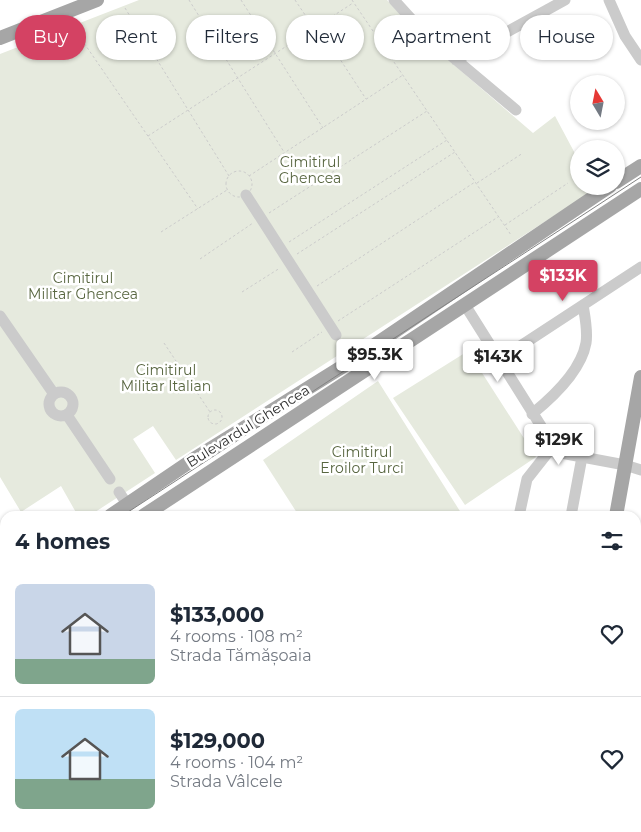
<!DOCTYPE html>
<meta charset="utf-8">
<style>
body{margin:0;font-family:Montserrat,sans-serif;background:#f2f2f3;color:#1f2937;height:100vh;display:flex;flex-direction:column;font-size:19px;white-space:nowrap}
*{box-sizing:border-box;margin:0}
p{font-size:16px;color:#747a83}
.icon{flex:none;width:28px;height:28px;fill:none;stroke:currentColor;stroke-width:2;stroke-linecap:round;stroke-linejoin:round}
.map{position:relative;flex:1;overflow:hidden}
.panel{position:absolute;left:0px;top:511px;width:641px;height:321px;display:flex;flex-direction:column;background:#fff;border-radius:15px 15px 0 0;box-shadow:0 1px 4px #0004}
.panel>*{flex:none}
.guide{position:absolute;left:15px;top:15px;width:611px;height:45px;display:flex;gap:10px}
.needle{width:32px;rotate:350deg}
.tools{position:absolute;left:570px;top:75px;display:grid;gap:10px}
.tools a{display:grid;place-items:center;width:55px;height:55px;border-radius:50%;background:#fff;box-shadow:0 1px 4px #0004;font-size:25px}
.price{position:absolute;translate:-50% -42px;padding:0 11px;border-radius:5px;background:#fff;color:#222;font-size:16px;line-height:32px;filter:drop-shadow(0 1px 2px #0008)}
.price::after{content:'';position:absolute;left:50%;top:30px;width:15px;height:11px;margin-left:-8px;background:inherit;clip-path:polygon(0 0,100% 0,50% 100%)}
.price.on{background:#d44263;color:#fff}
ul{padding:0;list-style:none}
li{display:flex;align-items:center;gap:15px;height:125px;padding:0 15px}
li+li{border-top:1px solid #e0e1e3}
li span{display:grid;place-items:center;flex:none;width:140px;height:100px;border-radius:8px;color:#555}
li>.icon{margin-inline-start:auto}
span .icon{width:60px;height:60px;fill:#fffc;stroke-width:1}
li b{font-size:21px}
h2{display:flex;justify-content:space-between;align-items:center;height:60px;padding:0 15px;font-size:21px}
.tag{padding:0 18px;border-radius:22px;background:#fff;box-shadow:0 1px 4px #0004;font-size:18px;line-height:45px}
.tag.on{background:#d44263;color:#fff}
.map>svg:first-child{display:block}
</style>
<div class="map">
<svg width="641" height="832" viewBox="0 0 641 832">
<rect width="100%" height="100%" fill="#fff"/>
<path fill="#e6eade" d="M 139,0 L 387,0 L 416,32 L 533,133 L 555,116 L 579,161 L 579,186 L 592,186 L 594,190 L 176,460 L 153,426 L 133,439 L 155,473 L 89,516 L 78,516 L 61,486 L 21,512 L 0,477 L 0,54 Z
M 468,351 L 536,457 L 465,505 L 393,398 Z
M 378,381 L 463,516 L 299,516 L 263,460 Z"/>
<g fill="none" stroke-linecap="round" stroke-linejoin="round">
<path stroke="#cbcbcb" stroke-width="1" stroke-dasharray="2.5 2.5" stroke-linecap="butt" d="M 189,0 L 284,152
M 241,0 L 323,128
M 295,0 L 314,28
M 352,0 L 511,235
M 125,8 L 229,176
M 73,27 L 198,209
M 319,27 L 366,99
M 148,136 L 353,3
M226 184a13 13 0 1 1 26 0a13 13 0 1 1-26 0Z
M 249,176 L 403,75
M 477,183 L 523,153
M 269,213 L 427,111
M 505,225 L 568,183
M 161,232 L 227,190
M 289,242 L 447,140
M 297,254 L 455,152
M 200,259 L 253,223
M 317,286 L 475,182
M 242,292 L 280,268
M 338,321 L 498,217
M 164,343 L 210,412
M 292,352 L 322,332
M208 417a7 7 0 1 1 14 0a7 7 0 1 1-14 0Z"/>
<path stroke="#cbcbcb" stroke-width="11" d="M 394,0 L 423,32 L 516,110
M 609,0 L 625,36 L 641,60
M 456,60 L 565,0
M 246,195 L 336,335
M 465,305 L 556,450 L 561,453 L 625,465 L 641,470
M 0,316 L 54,394
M 345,348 L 352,360
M 499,360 L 641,267
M49 404a12 12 0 1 1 24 0a12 12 0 1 1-24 0Z
M 532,414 C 553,397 581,371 586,343 C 588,331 585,317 583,305
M 67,415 L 110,479
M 119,492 L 127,504
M 519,516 L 527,479 L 553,446
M 571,516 L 582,457
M 636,656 L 641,634
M 636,683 L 641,684
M 636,746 L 641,747
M 636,801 L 641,802"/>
<path stroke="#a6a6a6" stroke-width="14" d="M 0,38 L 97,0
M 616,182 L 641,166
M 110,516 L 194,459 L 345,365 L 610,186
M 143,516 L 641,189
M 616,516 L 641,377
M 0,588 L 5,585
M 0,607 L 5,604
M 565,832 L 565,828"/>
<path stroke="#838383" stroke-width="1" d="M 122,516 L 641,177
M 0,600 L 5,597"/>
</g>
<g text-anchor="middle" stroke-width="5" stroke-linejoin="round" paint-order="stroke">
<g font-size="14" fill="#586640" stroke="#fff">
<text x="310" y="167">Cimitirul<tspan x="310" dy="16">Ghencea</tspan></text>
<text x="83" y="283">Cimitirul<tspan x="83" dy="16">Militar Ghencea</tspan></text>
<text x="166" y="375">Cimitirul<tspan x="166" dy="16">Militar Italian</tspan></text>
<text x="362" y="457">Cimitirul<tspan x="362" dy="16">Eroilor Turci</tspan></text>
</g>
<g font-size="14" fill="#2e2e2e" stroke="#fff">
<text transform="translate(248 426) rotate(-32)" y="5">Bulevardul Ghencea</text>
</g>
</g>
</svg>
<div class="tools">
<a><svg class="needle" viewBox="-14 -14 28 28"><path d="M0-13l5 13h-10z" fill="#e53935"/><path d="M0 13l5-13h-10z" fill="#747a83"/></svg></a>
<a><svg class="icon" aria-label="layers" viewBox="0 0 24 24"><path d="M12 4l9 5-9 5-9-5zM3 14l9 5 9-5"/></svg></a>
</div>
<b class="price on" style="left:563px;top:302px">$133K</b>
<b class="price" style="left:375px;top:381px">$95.3K</b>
<b class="price" style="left:498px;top:383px">$143K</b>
<b class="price" style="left:559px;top:466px">$129K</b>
<div class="guide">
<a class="tag on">Buy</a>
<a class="tag">Rent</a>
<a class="tag">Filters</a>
<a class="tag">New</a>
<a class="tag">Apartment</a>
<a class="tag">House</a>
</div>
<section class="panel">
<h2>4 homes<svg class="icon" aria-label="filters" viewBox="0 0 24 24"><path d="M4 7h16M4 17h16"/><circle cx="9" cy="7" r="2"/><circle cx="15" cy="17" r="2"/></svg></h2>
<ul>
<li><span style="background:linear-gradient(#c9d6e8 75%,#7fa58c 0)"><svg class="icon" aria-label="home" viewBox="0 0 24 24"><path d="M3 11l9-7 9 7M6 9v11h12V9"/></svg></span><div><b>$133,000</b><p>4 rooms · 108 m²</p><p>Strada Tămășoaia</p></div><svg class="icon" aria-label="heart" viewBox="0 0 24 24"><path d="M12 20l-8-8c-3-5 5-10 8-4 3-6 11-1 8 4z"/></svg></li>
<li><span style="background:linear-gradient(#bfe0f5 70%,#7fa58c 0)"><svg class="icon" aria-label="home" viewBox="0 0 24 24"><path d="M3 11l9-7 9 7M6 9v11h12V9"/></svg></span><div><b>$129,000</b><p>4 rooms · 104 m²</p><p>Strada Vâlcele</p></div><svg class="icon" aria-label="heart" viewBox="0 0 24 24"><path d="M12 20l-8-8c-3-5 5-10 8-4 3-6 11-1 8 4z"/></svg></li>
</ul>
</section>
</div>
